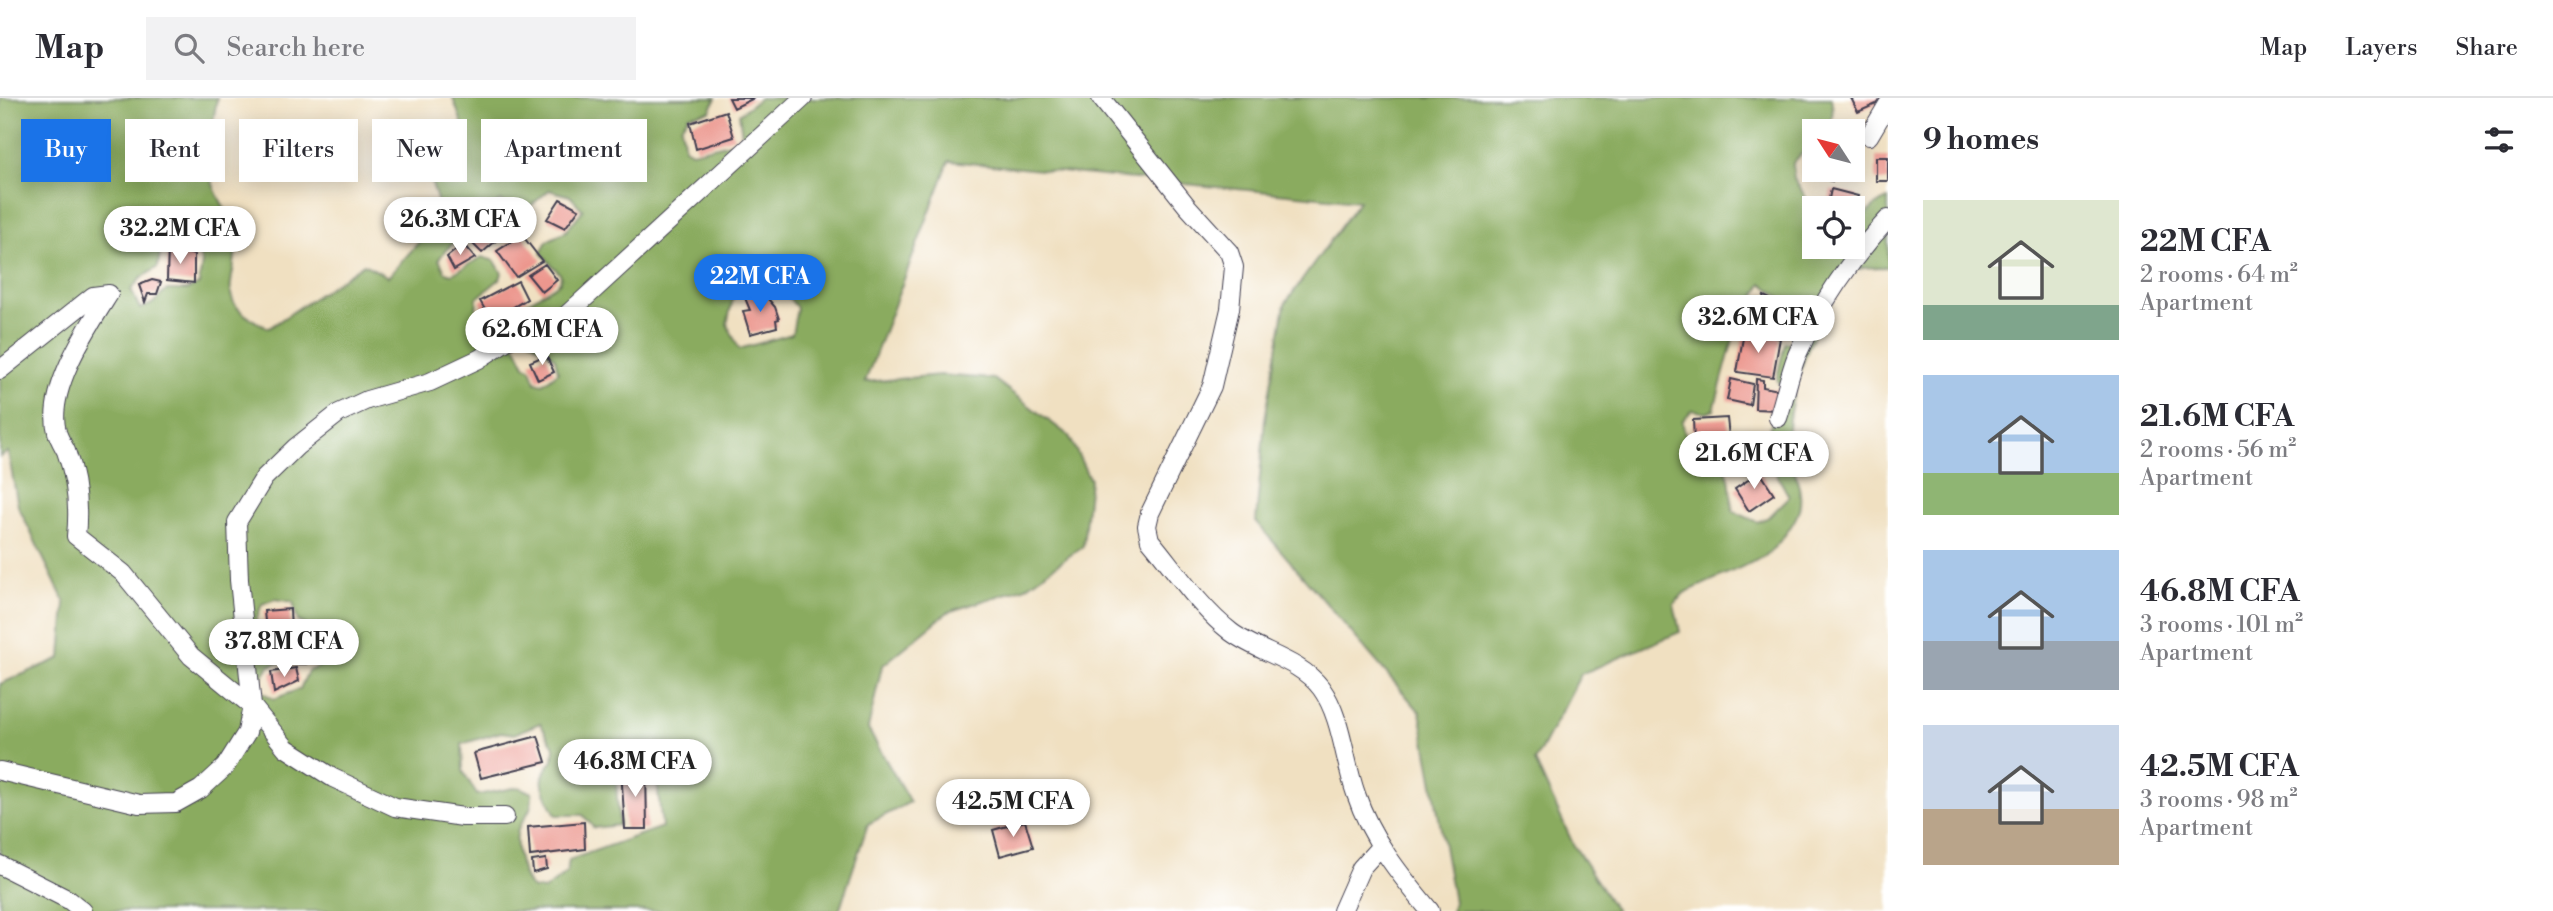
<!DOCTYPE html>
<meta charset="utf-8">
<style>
body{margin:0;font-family:"Libre Bodoni",serif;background:#f2f2f3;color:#2b2b33;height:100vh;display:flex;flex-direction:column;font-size:26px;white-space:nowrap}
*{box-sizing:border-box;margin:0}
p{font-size:23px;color:#7c7c81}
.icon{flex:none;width:38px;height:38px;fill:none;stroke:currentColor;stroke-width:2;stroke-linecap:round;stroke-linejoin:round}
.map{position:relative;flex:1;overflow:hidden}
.drawer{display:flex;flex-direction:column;background:#fff;width:665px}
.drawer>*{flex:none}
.hud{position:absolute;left:21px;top:21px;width:665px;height:63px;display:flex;gap:14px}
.needle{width:46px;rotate:306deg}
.fabs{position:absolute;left:1802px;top:21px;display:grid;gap:14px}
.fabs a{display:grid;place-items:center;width:63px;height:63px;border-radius:0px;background:#fff;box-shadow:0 4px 18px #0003;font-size:35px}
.price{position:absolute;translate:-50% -60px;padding:0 16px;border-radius:24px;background:#fff;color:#222;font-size:23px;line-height:46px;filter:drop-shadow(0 2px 4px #0008)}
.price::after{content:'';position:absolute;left:50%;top:42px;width:21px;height:16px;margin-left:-10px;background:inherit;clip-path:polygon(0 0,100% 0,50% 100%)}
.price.current{background:#1a73e8;color:#fff}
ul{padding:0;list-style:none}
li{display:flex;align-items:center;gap:21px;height:175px;padding:0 35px}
li span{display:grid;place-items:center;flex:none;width:196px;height:140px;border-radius:0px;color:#555}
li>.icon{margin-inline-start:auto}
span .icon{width:84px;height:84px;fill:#fffc;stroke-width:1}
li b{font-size:30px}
h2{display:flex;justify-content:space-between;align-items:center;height:84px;padding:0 35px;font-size:30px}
.pill{padding:0 24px;border-radius:0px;background:#fff;box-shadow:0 4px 18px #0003;font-size:24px;line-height:63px}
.pill.current{background:#1a73e8;color:#fff}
header{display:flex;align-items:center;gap:42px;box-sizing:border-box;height:98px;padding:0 35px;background:#fff;border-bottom:2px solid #e1e1e2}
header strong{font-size:33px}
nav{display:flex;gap:38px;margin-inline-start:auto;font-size:24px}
.search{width:490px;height:63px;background:#f2f2f3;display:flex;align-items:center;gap:18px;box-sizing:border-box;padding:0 24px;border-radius:0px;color:#7c7c81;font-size:26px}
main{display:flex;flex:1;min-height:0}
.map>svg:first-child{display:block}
</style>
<header>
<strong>Map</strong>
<div class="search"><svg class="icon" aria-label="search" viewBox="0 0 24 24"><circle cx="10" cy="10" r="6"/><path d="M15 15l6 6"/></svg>Search here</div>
<nav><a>Map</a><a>Layers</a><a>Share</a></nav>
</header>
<main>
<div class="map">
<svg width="1888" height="813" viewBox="0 0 1888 813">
<rect width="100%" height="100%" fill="#fff"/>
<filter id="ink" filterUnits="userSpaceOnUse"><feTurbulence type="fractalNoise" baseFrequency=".0143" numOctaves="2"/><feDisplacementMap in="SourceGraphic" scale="14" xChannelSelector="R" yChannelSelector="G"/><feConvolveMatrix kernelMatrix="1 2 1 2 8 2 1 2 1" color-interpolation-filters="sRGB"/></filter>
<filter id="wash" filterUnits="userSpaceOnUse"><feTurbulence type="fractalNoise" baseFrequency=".00686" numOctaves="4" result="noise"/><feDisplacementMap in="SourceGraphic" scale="28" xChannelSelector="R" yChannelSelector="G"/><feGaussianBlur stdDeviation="1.57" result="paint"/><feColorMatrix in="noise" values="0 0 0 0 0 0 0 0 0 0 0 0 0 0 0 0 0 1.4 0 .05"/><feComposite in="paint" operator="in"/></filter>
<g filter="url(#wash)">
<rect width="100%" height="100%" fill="#f0e0c1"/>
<path fill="#8aab5f" stroke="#56664d" stroke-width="2" fill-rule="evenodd" d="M 0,0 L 217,0 C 213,28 204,58 213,86 C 218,103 233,119 235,136 C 241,184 206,202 269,230 L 364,166 L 388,179 L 442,118 L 426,66 L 463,28 L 453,0 L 716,0 L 710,13 L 689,17 L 681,29 L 685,50 L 692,54 L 738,43 L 742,37 L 739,16 L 760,0 L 1831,0 C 1834,13 1833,21 1826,33 L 1815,33 L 1815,41 L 1793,65 L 1794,81 L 1809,104 L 1807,132 L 1815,149 L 1853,149 C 1853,130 1870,107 1888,101 L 1888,169 C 1877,170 1860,167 1851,175 C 1820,205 1785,301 1788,343 C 1789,366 1805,390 1799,412 C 1794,428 1777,448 1764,459 L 1684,495 L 1674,506 L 1680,534 L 1581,576 L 1535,663 L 1573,746 L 1616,813 L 1451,813 L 1454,804 L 1420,614 L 1256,424 L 1265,321 L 1285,206 L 1359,103 L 949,63 L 865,284 L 940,277 L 994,281 L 1069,338 L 1090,382 L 1083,448 L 1026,489 L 948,514 L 882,568 L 868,631 L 910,704 L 868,726 L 839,813 L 0,813 L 0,586 L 61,560 L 65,505 L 18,408 L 8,354 L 0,359 ZM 549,92 L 570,98 L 583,112 L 566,133 L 547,143 L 541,155 L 561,177 L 560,184 C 544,197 524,202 511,219 L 527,240 L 555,260 L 558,274 L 543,286 L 536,284 L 531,271 L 525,267 L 504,224 L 491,229 L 476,214 L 477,200 L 500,181 L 502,175 L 495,163 L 482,159 L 452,176 L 445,174 L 439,161 C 449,145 463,139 476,126 C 485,118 491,108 501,103 L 513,111 L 527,111 ZM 162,141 L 198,153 L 202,165 L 199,186 L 187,192 L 167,192 L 152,206 L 140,211 L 131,192 L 140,181 L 158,169 ZM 1762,185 L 1790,207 L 1813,219 L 1801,246 L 1785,244 L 1777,279 L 1778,285 L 1784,287 C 1781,306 1770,322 1767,341 C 1764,360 1781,382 1789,399 L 1769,419 L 1757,424 L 1733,413 C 1728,381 1735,359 1695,363 L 1690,357 L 1682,323 L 1692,312 L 1707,315 L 1714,312 L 1733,241 ZM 779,187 L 797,210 L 792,236 L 739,251 L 727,226 L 734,196 ZM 275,501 L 293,504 L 298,523 L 310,529 L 315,549 L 326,556 L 321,568 L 308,573 L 300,591 L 274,601 L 262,594 L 262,580 L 269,568 L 282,563 L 286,550 L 277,540 L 258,540 L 255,526 L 262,506 ZM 540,625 L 554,649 L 553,663 C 533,681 546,696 556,717 L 583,717 L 594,730 L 619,727 L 615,669 L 632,658 L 654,655 L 662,729 L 569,762 L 567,775 L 544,792 L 531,790 C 521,776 515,753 517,736 C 520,719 533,719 532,695 L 519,689 L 477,697 L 463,673 L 462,646 L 501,634 L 514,636 Z"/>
<g id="blocks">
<path fill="#ec978e" d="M 729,0 L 754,0 L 734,10 Z
M 1851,0 L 1880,0 L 1881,4 L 1858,14 Z
M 726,13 L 734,39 L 696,51 L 690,25 Z
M 1876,59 L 1888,59 L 1888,83 L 1876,83 Z
M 1813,72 L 1833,72 L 1832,83 L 1813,79 Z
M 1831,91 L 1858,98 L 1855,110 L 1827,110 Z
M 560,101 L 579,111 L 565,130 L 547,121 Z
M 503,109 L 517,125 L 501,140 L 488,124 Z
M 485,127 L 498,141 L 482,155 L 469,142 Z
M 522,137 L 542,163 L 516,179 L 497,153 Z
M 463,146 L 475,160 L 454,172 L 447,159 Z
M 168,148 L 194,157 L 194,185 L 167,182 Z
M 545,166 L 557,182 L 542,194 L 528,177 Z
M 152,182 L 161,184 L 157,196 L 148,196 L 145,204 L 139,187 Z
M 518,183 L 527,201 L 491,222 L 480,203 Z
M 763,195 L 775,209 L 779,221 L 776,222 L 777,229 L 750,236 L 743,213 L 750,212 L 745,200 Z
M 1764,198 L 1776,204 L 1781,213 L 1772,227 L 1756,218 Z
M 1787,210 L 1809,222 L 1802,242 L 1791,235 L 1781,239 L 1774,236 Z
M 1744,234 L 1780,240 L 1773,279 L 1737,274 Z
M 546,257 L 554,274 L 538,282 L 530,264 Z
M 1731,281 L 1753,286 L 1750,307 L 1727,302 Z
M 1756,281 L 1763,282 L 1763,289 L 1779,292 L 1778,312 L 1755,311 Z
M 1727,320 L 1729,339 L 1694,342 L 1693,322 Z
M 1760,374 L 1774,396 L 1749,413 L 1735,391 Z
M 290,511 L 291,532 L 266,534 L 264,513 Z
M 308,534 L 309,554 L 321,557 L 306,566 L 293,566 L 291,537 Z
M 296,570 L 299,583 L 274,595 L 271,574 Z
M 538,638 L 546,664 L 481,680 L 474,655 Z
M 646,671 L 647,731 L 625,731 L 621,672 Z
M 1025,723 L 1033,749 L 1000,758 L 993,732 Z
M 584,724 L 585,751 L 530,758 L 528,729 Z
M 546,761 L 547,771 L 533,775 L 532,763 Z"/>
</g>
</g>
<g filter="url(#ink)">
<use href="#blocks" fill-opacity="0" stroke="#413e4f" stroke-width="2"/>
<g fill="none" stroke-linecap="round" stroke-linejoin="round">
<g stroke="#413e4f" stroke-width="20">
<path id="minor" d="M 1101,0 L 1187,108 L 1229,154 L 1234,169 L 1230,211 L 1212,288 L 1150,415 L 1147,428 L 1150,442 C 1176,473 1199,509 1231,534 C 1259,555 1299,561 1321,590 C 1342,619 1344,663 1356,696 C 1371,741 1400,777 1430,813
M 1869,38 L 1888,6
M 0,272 L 93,198 L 109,196 C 87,231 46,292 57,334 C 59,341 63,347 66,353 C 76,380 79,410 76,438 L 123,475 L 191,558 L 252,608 L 286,650 L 333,680 L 395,709 L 463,719 L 505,719
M 1778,320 C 1785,299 1789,277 1797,257 C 1818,209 1852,159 1888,121
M 0,673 L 139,706 L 176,705 L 201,691 L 225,669 L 247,634 L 252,608 L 239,482 L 237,424 L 264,380 L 296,349 L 339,315 L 367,302 L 430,284 L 479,261 L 508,242 L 560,223 L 803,0
M 0,767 L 69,802 L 83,813
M 1342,813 L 1361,770 L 1380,749"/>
</g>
<use href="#minor" stroke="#fff" stroke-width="18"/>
</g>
</g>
</svg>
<div class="fabs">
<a><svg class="needle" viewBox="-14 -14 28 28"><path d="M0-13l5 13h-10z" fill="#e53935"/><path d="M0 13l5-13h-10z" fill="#7c7c81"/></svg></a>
<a><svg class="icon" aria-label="locate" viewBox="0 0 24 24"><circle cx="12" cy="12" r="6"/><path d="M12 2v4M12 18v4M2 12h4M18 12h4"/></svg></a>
</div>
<b class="price" style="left:460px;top:159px">26.3M CFA</b>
<b class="price" style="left:180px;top:168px">32.2M CFA</b>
<b class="price current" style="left:760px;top:216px">22M CFA</b>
<b class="price" style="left:1758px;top:257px">32.6M CFA</b>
<b class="price" style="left:542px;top:269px">62.6M CFA</b>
<b class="price" style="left:1754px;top:393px">21.6M CFA</b>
<b class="price" style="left:284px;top:581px">37.8M CFA</b>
<b class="price" style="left:635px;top:701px">46.8M CFA</b>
<b class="price" style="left:1013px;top:741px">42.5M CFA</b>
<div class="hud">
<a class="pill current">Buy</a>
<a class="pill">Rent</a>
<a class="pill">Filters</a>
<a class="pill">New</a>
<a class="pill">Apartment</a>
</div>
</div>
<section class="drawer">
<h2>9 homes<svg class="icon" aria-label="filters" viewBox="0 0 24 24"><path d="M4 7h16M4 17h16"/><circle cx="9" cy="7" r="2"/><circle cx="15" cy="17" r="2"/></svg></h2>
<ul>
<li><span style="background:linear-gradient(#dfe7d0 75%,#7fa58c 0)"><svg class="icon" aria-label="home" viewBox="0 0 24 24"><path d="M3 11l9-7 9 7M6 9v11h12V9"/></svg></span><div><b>22M CFA</b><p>2 rooms · 64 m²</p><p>Apartment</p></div></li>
<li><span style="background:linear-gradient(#a9c7e8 70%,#8fb573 0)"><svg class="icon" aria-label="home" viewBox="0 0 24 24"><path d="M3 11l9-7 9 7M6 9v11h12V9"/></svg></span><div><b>21.6M CFA</b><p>2 rooms · 56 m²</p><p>Apartment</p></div></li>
<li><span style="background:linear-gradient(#a9c7e8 65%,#9aa5b1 0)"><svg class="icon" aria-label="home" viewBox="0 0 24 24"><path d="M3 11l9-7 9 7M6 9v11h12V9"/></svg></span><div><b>46.8M CFA</b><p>3 rooms · 101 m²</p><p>Apartment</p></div></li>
<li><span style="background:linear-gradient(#c9d6e8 60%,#b9a48a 0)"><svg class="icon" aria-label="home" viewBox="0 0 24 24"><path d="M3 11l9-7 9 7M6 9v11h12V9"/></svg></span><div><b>42.5M CFA</b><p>3 rooms · 98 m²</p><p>Apartment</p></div></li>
</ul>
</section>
</main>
